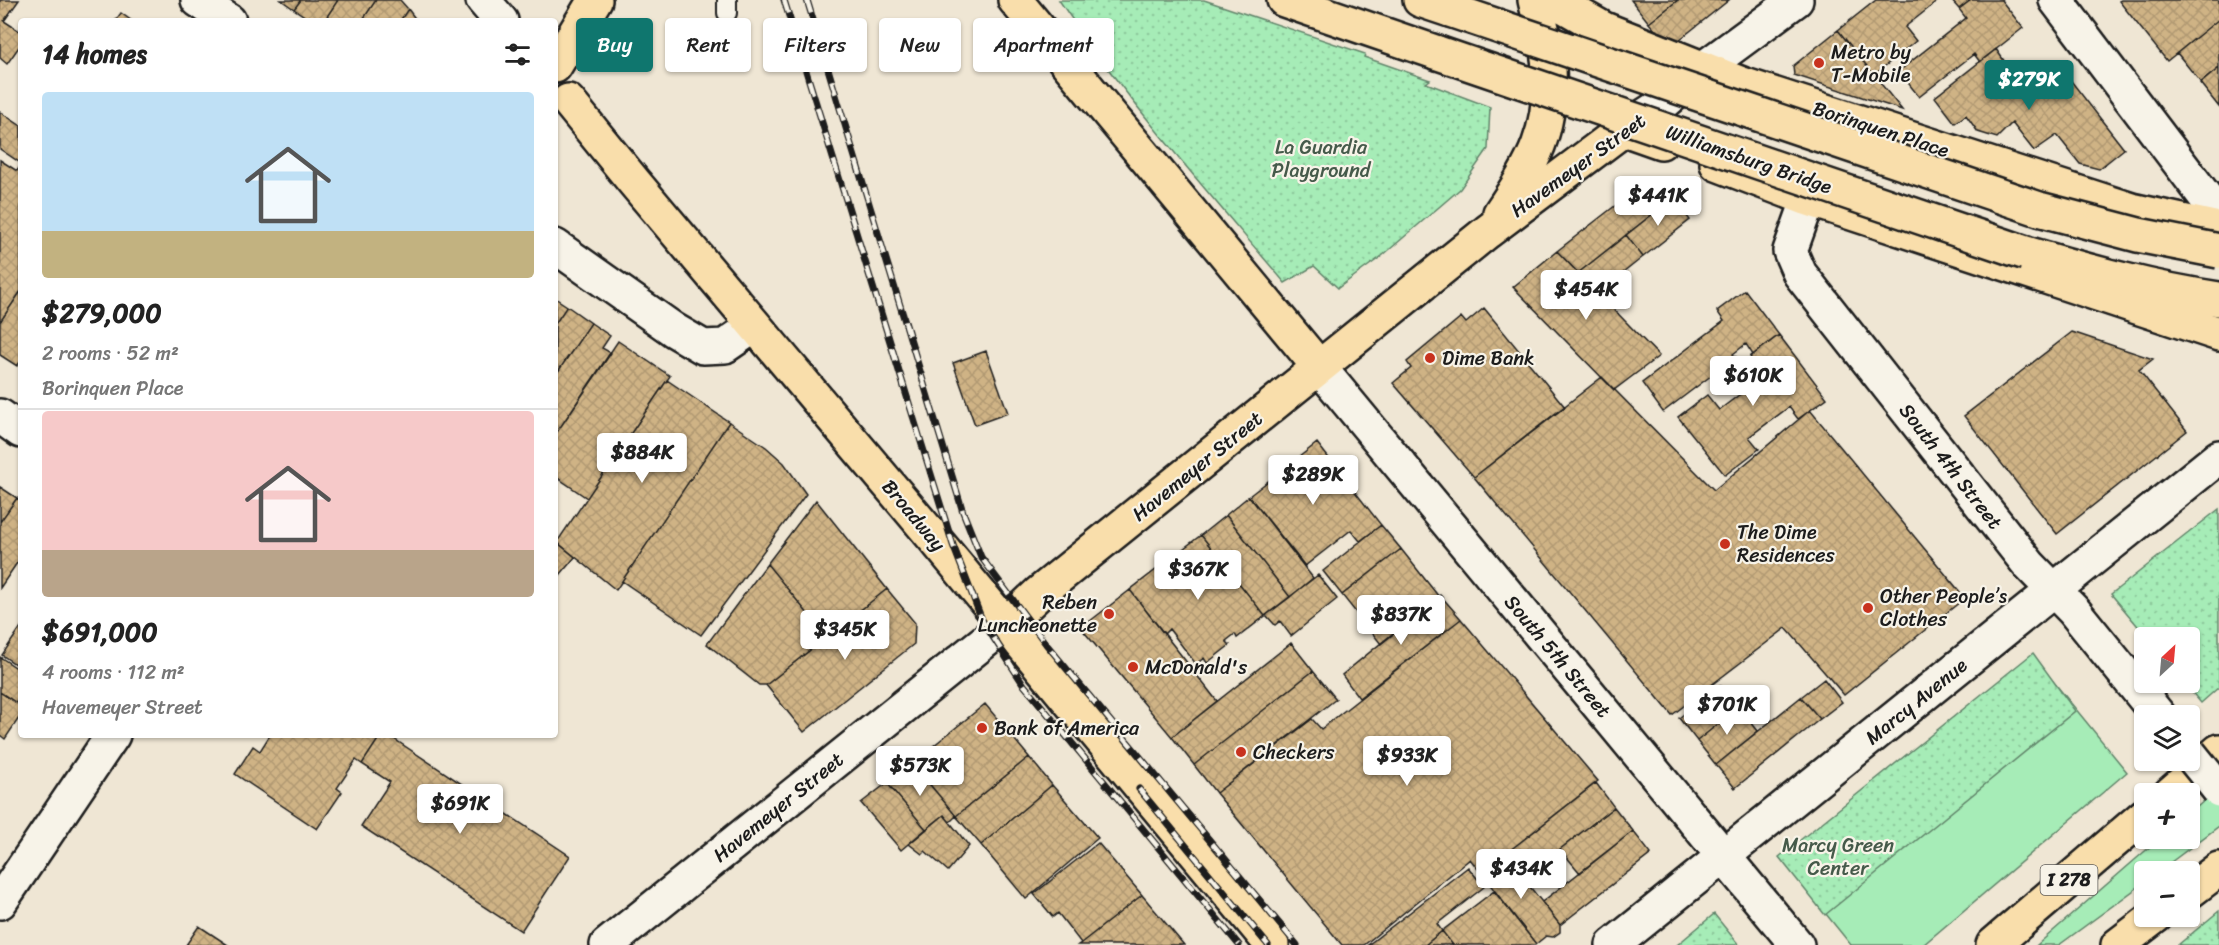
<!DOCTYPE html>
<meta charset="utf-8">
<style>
body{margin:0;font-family:Sriracha,sans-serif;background:#f6f6f6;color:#222;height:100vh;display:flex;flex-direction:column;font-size:22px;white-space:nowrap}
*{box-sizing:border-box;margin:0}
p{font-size:20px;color:#767676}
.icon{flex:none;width:33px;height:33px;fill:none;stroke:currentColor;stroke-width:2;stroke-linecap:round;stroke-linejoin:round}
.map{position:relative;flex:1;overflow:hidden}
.drawer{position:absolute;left:18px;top:18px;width:540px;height:720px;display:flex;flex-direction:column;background:#fff;border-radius:6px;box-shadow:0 2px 4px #0004}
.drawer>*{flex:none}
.top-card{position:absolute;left:576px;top:18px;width:570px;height:54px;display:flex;gap:12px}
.needle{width:39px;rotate:26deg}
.buttons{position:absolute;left:2134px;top:627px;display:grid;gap:12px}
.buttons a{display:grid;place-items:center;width:66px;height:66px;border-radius:6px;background:#fff;box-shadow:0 2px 4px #0004;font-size:30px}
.price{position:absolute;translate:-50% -51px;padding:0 14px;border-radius:6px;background:#fff;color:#222;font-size:20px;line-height:39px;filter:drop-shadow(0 2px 3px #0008)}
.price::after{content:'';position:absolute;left:50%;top:36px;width:18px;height:14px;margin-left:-9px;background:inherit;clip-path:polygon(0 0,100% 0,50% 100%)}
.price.current{background:#0f766e;color:#fff}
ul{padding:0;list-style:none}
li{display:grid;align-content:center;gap:12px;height:318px;padding:0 24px}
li+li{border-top:2px solid #e0e0e0}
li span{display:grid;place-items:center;height:186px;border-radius:6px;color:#555}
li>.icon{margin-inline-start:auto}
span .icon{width:108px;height:108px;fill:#fffc;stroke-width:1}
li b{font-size:26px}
h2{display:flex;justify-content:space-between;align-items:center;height:72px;padding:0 24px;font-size:26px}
.pill{padding:0 21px;border-radius:6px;background:#fff;box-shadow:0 2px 4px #0004;font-size:21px;line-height:54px}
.pill.current{background:#0f766e;color:#fff}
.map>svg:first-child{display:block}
</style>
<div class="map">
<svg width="2219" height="945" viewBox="0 0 2219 945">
<defs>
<pattern id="park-dots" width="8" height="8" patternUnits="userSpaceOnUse" patternTransform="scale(1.5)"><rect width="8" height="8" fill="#a6ecb7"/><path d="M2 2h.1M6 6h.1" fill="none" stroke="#8eca9d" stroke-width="1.8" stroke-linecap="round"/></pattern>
<pattern id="building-cross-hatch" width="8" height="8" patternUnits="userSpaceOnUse" patternTransform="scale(1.5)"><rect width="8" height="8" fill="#cfb385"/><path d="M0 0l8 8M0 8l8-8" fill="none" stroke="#b19972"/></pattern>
</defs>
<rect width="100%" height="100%" fill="#efe6d4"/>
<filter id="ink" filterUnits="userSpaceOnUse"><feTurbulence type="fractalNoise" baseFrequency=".0167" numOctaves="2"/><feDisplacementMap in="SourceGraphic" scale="12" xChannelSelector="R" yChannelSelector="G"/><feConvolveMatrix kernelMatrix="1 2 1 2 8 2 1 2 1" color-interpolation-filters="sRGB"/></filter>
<g filter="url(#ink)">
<path fill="#a6ecb7" stroke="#61846a" stroke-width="1.5" d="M 2035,659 L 2127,772 L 1923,945 L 1851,945 L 1780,857 Z
M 2219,788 L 2219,826 L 2159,871 L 2145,872 L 2145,882 L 2059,945 L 2037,945 L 2159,839 L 2190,838 L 2190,813 Z"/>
<path fill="url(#park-dots)" stroke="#61846a" stroke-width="1.5" d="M 1059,0 L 1204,0 L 1365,54 L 1364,57 L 1430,80 L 1426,83 L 1490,107 L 1488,149 L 1460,189 L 1382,256 L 1338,288 L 1314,266 L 1285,283 C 1207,191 1126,100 1059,0 Z
M 2219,509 L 2219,687 L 2201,703 L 2184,683 L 2190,682 L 2190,638 L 2147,637 L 2111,594 Z
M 2033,653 L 2075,711 L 1825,915 L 1779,857 Z
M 2219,911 L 2219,945 L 2178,945 Z
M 1714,914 L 1739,945 L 1677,945 Z"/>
<path fill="url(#building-cross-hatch)" stroke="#1c1c1c" stroke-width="1.5" d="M 0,0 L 19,0 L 4,21 L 21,32 L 21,44 L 7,64 L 0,58 Z
M 281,0 L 301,0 L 294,9 Z
M 301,0 L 338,0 L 324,21 L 312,21 L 294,9 Z
M 338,0 L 376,0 L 362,21 L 324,21 Z
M 376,0 L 400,0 L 408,9 L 400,21 L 362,21 Z
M 1631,0 L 1678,0 L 1649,23 Z
M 1678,0 L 1729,0 L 1679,40 L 1655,30 L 1649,23 Z
M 1876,0 L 1939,0 L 1905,27 L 1916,41 L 1874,75 L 1838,30 Z
M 1951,0 L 1971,0 L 1959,9 Z
M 1971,0 L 2001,0 L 2023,28 L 1980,62 L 1974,54 L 1919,97 L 1899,71 L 1966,18 L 1959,9 Z
M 2121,0 L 2219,0 L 2219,19 L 2167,61 L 2119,1 Z
M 408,9 L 417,21 L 400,21 Z
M 121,13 L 132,21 L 115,21 Z
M 2219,19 L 2219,68 L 2201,83 L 2177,53 Z
M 1838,30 L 1902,110 L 1794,75 L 1793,66 Z
M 1996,49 L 2015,77 L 2027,67 L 2048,94 L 2068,77 L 2124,149 L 2099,169 L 2080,164 L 2057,135 L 2034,151 L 2012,123 L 1997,138 L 1978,132 L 1966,115 L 1955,123 L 1935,97 Z
M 2219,68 L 2219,107 L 2200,83 Z
M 0,112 L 21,126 L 21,159 L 19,162 L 0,149 Z
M 0,160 L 17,171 L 21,165 L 21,291 L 0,322 Z
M 1643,184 L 1673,198 L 1578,273 L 1557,251 Z
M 1673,198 L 1690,220 L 1643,257 L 1626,235 Z
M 1626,235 L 1643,257 L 1598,293 L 1578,273 Z
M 1557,251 L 1659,356 L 1614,390 L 1513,287 Z
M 1745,290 L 1779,335 L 1753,355 L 1746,344 L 1733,354 L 1736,357 L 1663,412 L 1642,383 L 1724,321 L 1717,311 Z
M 21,291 L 21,361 L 17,366 L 0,355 L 0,322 Z
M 555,298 L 567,306 L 555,324 Z
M 567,306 L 591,323 L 555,376 L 555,324 Z
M 1484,308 L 1565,407 L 1474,477 L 1393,383 L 1411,368 L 1407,362 L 1461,317 L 1466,323 Z
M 591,323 L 610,336 L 602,348 L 611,353 L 555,435 L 555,376 Z
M 2072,332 L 2153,359 L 2139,370 L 2187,431 L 2057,534 L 1964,416 Z
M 1779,335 L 1827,398 L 1798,419 L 1789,407 L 1749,437 L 1759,449 L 1725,475 L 1678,417 L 1707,395 L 1719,410 L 1764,376 L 1750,357 Z
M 618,341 L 670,376 L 587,498 L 555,476 L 555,435 Z
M 986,351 L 1008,413 L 975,425 L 953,363 Z
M 1602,377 L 1714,490 L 1810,410 L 1965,598 L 1844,695 L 1786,628 L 1672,715 L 1474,477 Z
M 667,380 L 729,422 L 616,590 L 557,542 Z
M 729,422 L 766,447 L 784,463 L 806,494 L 701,635 L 622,581 Z
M 1317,443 L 1381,525 L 1360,541 L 1351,530 L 1305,566 L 1249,496 Z
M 0,487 L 17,498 L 0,522 Z
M 1249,496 L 1313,578 L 1290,597 L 1226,515 Z
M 17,498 L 21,501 L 21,557 L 0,588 L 0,522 Z
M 816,500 L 887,589 L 827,637 L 767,564 Z
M 1226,515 L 1290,597 L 1265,616 L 1201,535 Z
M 1381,525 L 1401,549 L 1342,595 L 1323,571 Z
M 1201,535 L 1265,616 L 1237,638 L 1235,634 L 1226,641 L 1230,645 L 1207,663 L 1204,658 L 1196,664 L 1169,629 L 1164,634 L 1130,590 Z
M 555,541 L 575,557 L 555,581 Z
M 1401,549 L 1439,597 L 1381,644 L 1342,595 Z
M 767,564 L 827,637 L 766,685 L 759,685 L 707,644 Z
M 1318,575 L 1337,599 L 1291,636 L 1280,621 L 1275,625 L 1266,615 Z
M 887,589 L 915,623 L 914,644 L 804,732 L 766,685 Z
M 1130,590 L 1217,701 L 1172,737 L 1081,628 Z
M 1440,595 L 1461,619 L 1359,698 L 1342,675 Z
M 1461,619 L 1598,781 L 1481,873 L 1470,859 L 1364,945 L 1342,945 L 1216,793 L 1312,719 L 1321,729 Z
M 21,627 L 21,668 L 2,655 Z
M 1291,643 L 1313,671 L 1194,765 L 1172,737 Z
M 0,657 L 21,671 L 21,706 L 0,692 Z
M 1313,671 L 1336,699 L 1216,793 L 1194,765 Z
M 1824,679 L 1842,702 L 1820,719 L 1801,697 Z
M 1720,685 L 1739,707 L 1697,741 L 1679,718 Z
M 0,692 L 21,706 L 21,715 L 5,739 L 0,735 Z
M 1801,697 L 1820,719 L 1735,788 L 1716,765 Z
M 985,704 L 1029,757 L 956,816 L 912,763 Z
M 1739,707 L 1758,731 L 1716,765 L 1697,741 Z
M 270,735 L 381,735 L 362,764 L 356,760 L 337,788 L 342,792 L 317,829 L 235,774 L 253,746 L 260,751 Z
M 381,735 L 388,735 L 570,856 L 521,931 L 361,826 L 390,782 L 362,764 Z
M 1029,757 L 1052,785 L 981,845 L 956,816 Z
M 912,763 L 956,816 L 950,822 L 944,815 L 926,829 L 887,783 Z
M 887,783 L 926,829 L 901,850 L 861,803 Z
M 1596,783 L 1614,807 L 1528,874 L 1509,851 Z
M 1052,785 L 1098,838 L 1026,899 L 981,845 Z
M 1614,807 L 1633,831 L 1580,873 L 1560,849 Z
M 944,815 L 969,846 L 948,871 L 925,851 L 922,854 L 909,844 Z
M 1633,831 L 1651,854 L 1560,925 L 1542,902 Z
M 1098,843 L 1142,895 L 1081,943 L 1058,913 L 1053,917 L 1034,894 Z
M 1505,855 L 1560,925 L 1560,932 L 1553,937 L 1546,936 L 1536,944 L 1481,873 Z
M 1468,867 L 1484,887 L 1437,924 L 1442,931 L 1425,945 L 1368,945 Z
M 1494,891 L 1536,944 L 1535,945 L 1453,945 L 1442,931 Z
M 1142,895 L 1184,945 L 1078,945 L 1081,943 Z
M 199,926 L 228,945 L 186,945 Z
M 1442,931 L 1453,945 L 1425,945 Z"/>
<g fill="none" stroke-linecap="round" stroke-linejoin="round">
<g stroke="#1c1c1c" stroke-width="22">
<path id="lane" d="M 727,13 L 727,0"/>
</g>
<g stroke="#1c1c1c" stroke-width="38">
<path id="street" d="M 198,0 L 229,21
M 2056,0 L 2219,215
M 1624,129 L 1660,106 L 1704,68 L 1796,0
M 1809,198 L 1790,251 L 1800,274 L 2029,565 L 2074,611 L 2159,716
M 555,246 L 674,330 L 703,347 L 725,346 L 754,326
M 1319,367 L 1797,945
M 0,416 L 21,431
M 607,945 L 1005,625"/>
</g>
<g stroke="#1c1c1c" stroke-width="38">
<path id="secondary" d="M 483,0 L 501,21
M 0,902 L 113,735
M 1613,945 L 2219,457"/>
</g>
<g stroke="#1c1c1c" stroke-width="38">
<path id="primary" d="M 1553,0 L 1604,29 L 1742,84 L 2132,210 L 2219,229
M 568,101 L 634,182 L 938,543 L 1272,945
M 1717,164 L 1806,198 L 2219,334
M 1500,213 C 1534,162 1552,131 1549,68 C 1548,46 1540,22 1535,0
M 1005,625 L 1039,593 L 1487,232 L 1624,129 L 1661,142"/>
</g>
<g stroke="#1c1c1c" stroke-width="38">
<path id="highway" d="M 1015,0 L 1319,367
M 1284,0 L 1438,53
M 1420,0 L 1450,10
M 555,66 L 595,0
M 2026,253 C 2091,272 2152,289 2219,299
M 2170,794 L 2219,751
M 2190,891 L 2219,869
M 1993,945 L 2145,815
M 2118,945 L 2156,916"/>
</g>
<use href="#lane" stroke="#f7f3e8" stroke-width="18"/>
<use href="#street" stroke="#f7f3e8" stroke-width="33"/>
<use href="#secondary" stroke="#f7f3e8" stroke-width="33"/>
<use href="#primary" stroke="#f9deab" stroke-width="33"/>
<use href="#highway" stroke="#f9deab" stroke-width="33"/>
<g stroke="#1c1c1c" stroke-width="7">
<path id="rail" d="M 784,0 L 953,545 L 982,620 L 1024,685 L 1239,945
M 807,0 L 963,512 L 981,557 L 1046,644 L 1297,945
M 1139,789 L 1268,945"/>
</g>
<use href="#rail" stroke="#f7f3e8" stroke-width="4.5" stroke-dasharray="14" stroke-linecap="butt"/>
<g stroke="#1c1c1c" stroke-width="38" stroke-linecap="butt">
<path id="street-bridge" d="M 2190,754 L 2219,790"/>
</g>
<g stroke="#1c1c1c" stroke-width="38" stroke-linecap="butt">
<path id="highway-bridge" d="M 1450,10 L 2039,209 L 2138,235 L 2219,251
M 1438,53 L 2026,253"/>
</g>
<use href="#street-bridge" stroke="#f7f3e8" stroke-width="33"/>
<use href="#highway-bridge" stroke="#f9deab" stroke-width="33"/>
</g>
</g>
<g fill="#c8321e" stroke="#f7f3e8" stroke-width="2">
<circle cx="1819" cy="63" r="6"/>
<circle cx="1430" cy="358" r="6"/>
<circle cx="1725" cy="544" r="6"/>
<circle cx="1868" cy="608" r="6"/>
<circle cx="1109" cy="614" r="6"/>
<circle cx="1133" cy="667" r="6"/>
<circle cx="982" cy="728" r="6"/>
<circle cx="1241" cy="752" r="6"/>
</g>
<g text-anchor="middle" stroke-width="4.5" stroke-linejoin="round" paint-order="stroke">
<rect fill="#f7f3e8" stroke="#5e5c59" stroke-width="1.5" x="2040.5" y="865" width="57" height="30" rx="4.5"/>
<g font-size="18" font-weight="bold" fill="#1c1c1c">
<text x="2069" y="886">I 278</text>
</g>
<g font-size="20" fill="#1c1c1c" stroke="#f7f3e8" text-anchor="start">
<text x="1831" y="59">Metro by<tspan x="1831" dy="23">T-Mobile</tspan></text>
<text x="1442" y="365">Dime Bank</text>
<text x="1737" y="539">The Dime<tspan x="1737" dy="23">Residences</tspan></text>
<text x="1880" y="603">Other People’s<tspan x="1880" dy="23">Clothes</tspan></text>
<text x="1097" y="609" text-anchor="end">Reben<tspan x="1097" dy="23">Luncheonette</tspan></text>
<text x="1145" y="674">McDonald's</text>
<text x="994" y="735">Bank of America</text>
<text x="1253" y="759">Checkers</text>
</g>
<g font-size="20" fill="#1c1c1c" stroke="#f7f3e8">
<text transform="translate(1881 129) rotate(18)" y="7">Borinquen Place</text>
<text transform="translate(1749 159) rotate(19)" y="7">Williamsburg Bridge</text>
<text transform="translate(1578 165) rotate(-36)" y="7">Havemeyer Street</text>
<text transform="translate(1197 466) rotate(-39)" y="7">Havemeyer Street</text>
<text transform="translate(1951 466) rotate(52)" y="7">South 4th Street</text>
<text transform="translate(914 515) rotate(50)" y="7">Broadway</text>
<text transform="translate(1558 656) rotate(50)" y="7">South 5th Street</text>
<text transform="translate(1916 701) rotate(-39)" y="7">Marcy Avenue</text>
<text transform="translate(778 807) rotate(-39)" y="7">Havemeyer Street</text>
</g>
<g font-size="20" fill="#455a4a" stroke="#f7f3e8">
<text x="1321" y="154">La Guardia<tspan x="1321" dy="23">Playground</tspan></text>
<text x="1838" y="852">Marcy Green<tspan x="1838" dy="23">Center</tspan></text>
</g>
</g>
</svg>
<div class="buttons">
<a><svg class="needle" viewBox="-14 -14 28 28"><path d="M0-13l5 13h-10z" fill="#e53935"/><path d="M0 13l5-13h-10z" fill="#767676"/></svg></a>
<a><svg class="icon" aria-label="layers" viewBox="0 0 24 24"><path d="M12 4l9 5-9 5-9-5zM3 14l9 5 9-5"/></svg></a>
<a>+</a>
<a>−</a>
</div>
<b class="price current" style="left:2029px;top:111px">$279K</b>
<b class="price" style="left:1658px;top:227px">$441K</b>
<b class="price" style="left:1586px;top:321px">$454K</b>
<b class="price" style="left:1753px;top:407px">$610K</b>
<b class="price" style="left:642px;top:484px">$884K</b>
<b class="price" style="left:1313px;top:506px">$289K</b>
<b class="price" style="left:1198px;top:601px">$367K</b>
<b class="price" style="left:1401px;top:646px">$837K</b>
<b class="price" style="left:845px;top:661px">$345K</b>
<b class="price" style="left:1727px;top:736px">$701K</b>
<b class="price" style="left:1407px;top:787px">$933K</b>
<b class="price" style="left:920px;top:797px">$573K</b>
<b class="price" style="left:460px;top:835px">$691K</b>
<b class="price" style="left:1521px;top:900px">$434K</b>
<div class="top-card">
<a class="pill current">Buy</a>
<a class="pill">Rent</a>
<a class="pill">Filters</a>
<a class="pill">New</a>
<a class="pill">Apartment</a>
</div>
<section class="drawer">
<h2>14 homes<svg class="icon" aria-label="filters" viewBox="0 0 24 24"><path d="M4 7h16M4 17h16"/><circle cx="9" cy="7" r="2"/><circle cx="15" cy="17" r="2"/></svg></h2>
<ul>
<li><span style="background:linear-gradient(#bfe0f5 75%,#c2b280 0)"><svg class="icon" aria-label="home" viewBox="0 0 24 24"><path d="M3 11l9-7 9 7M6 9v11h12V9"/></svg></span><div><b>$279,000</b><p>2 rooms · 52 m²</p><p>Borinquen Place</p></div></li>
<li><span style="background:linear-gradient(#f6c9c9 75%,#b9a48a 0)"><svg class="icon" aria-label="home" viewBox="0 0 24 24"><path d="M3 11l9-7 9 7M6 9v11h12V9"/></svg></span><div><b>$691,000</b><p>4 rooms · 112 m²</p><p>Havemeyer Street</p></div></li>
</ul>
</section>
</div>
